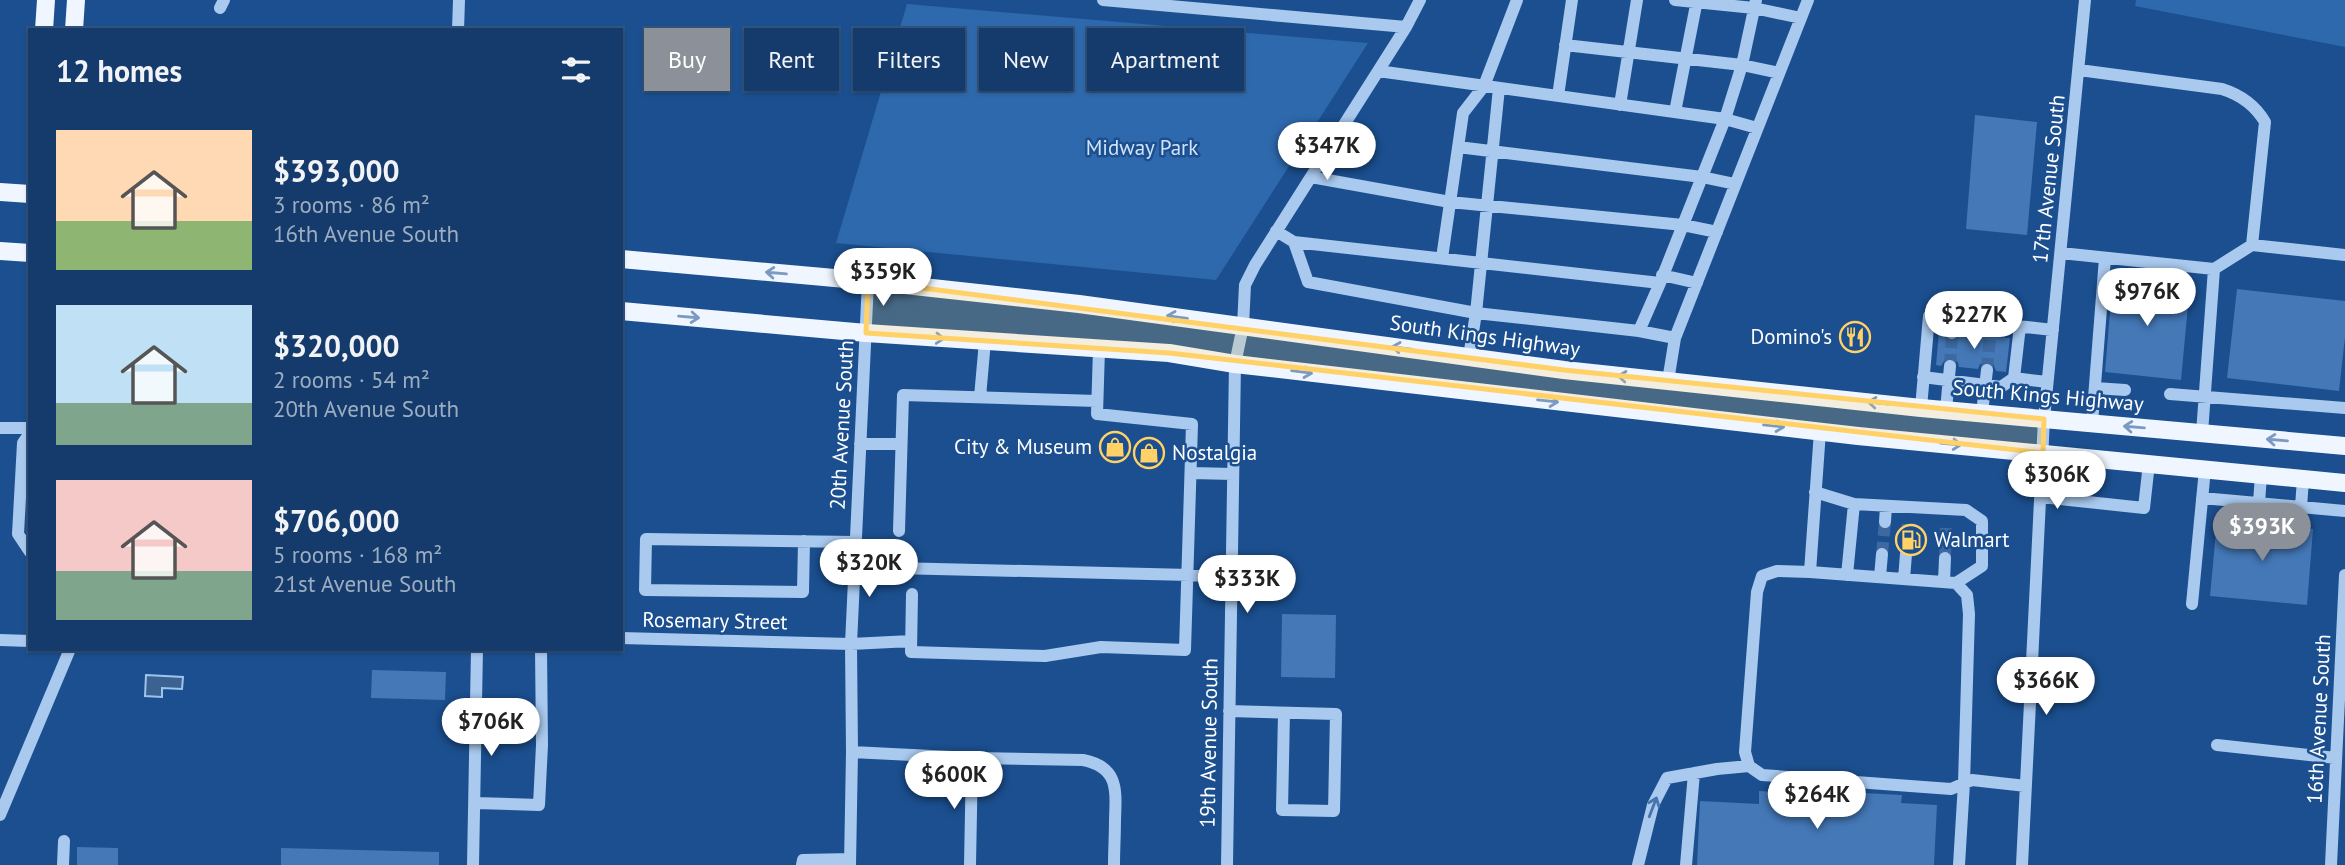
<!DOCTYPE html>
<meta charset="utf-8">
<style>
body{margin:0;font-family:"PT Sans",sans-serif;background:#1d4271;color:#f1f3f6;height:100vh;display:flex;flex-direction:column;font-size:26px;white-space:nowrap}
*{box-sizing:border-box;margin:0}
p{font-size:23px;color:#9dadc1}
.icon{flex:none;width:38px;height:38px;fill:none;stroke:currentColor;stroke-width:2;stroke-linecap:round;stroke-linejoin:round}
.map{position:relative;flex:1;overflow:hidden}
.drawer{position:absolute;left:28px;top:28px;width:595px;height:623px;display:flex;flex-direction:column;background:#143b6b;border-radius:0px;box-shadow:0 2px 5px #0004,0 0 0 2px #33557e}
.drawer>*{flex:none}
.guide{position:absolute;left:644px;top:28px;width:665px;height:63px;display:flex;gap:14px}
.price{position:absolute;translate:-50% -60px;padding:0 16px;border-radius:24px;background:#fff;color:#222;font-size:23px;line-height:46px;filter:drop-shadow(0 2px 4px #0008)}
.price::after{content:'';position:absolute;left:50%;top:42px;width:21px;height:16px;margin-left:-10px;background:inherit;clip-path:polygon(0 0,100% 0,50% 100%)}
.price.selected{background:#8c9099;color:#fff}
ul{padding:0;list-style:none}
li{display:flex;align-items:center;gap:21px;height:175px;padding:0 28px}
li span{display:grid;place-items:center;flex:none;width:196px;height:140px;border-radius:0px;color:#555}
li>.icon{margin-inline-start:auto}
span .icon{width:84px;height:84px;fill:#fffc;stroke-width:1}
li b{font-size:30px}
h2{display:flex;justify-content:space-between;align-items:center;height:84px;padding:0 28px;font-size:30px}
.tag{padding:0 24px;border-radius:0px;background:#143b6b;box-shadow:0 2px 5px #0004,0 0 0 2px #33557e;font-size:24px;line-height:63px}
.tag.selected{background:#8c9099;color:#fff}
.map>svg:first-child{display:block}
</style>
<div class="map">
<svg width="2345" height="865" viewBox="0 0 2345 865">
<rect width="100%" height="100%" fill="#1b4f8f"/>
<path fill="#2e69ad" d="M 2136,0 L 2345,0 L 2345,47 L 2135,6 Z
M 907,4 L 1368,43 L 1216,280 L 836,243 Z"/>
<path fill="#3c6290" stroke="#9cc4f0" stroke-width="2" d="M 146,675 L 183,677 L 182,689 L 162,688 L 162,697 L 145,696 Z"/>
<path fill="#4478b7" d="M 1975,115 L 2037,122 L 2027,235 L 1966,229 Z
M 2113,276 L 2190,284 L 2181,380 L 2105,372 Z
M 2237,289 L 2345,301 L 2345,337 L 2339,391 L 2227,378 Z
M 1939,332 L 1943,332 L 1945,337 L 1951,342 L 1956,340 L 1961,334 L 2010,338 L 2006,372 L 1996,371 L 1993,363 L 1987,361 L 1980,364 L 1978,369 L 1959,367 L 1958,362 L 1951,357 L 1946,358 L 1941,366 L 1936,365 Z
M 2217,521 L 2313,529 L 2307,605 L 2210,596 Z
M 1282,614 L 1336,615 L 1335,678 L 1281,677 Z
M 372,670 L 446,672 L 445,700 L 371,698 Z
M 1759,791 L 1844,796 L 1844,792 L 1902,795 L 1901,803 L 1937,805 L 1934,865 L 1697,865 L 1700,801 L 1759,804 Z
M 77,847 L 118,848 L 118,865 L 77,865 Z
M 281,848 L 439,852 L 439,865 L 281,865 Z"/>
<g fill="none" stroke-linecap="round" stroke-linejoin="round">
<path stroke="#3d69a0" stroke-width="12" stroke-dasharray="12 6" stroke-linecap="butt" d="M 1950,366 L 1952,333
M 1987,370 L 1990,336
M 1882,554 L 1885,522
M 1906,554 L 1908,522
M 1945,558 L 1946,524"/>
<path stroke="#a9c9ee" stroke-width="12" d="M 1103,0 L 1406,27
M 1675,0 L 1754,8 L 1801,18
M 220,8 L 224,0
M 458,30 L 459,0
M 1565,45 L 1742,65 L 1779,73
M 2079,70 L 2222,89 C 2241,95 2255,105 2265,122 L 2252,245 L 2214,269
M 1378,71 L 1725,119 L 1757,128
M 1499,88 L 1476,313 L 1639,331 L 1660,283
M 1558,96 L 1572,0
M 1620,105 L 1637,0
M 1675,112 L 1697,0
M 1458,147 L 1702,177 L 1735,184
M 1311,177 L 1450,202 L 1683,225 L 1717,232
M 1276,231 L 1294,242 L 1308,282 L 1476,313 L 1469,357
M 1294,242 L 1660,283 L 1725,119 L 1742,65 L 1756,0
M 2252,245 L 2345,255
M 2061,253 L 2214,269 L 2202,433
M 1442,258 L 1463,113 L 1484,86 L 1517,0
M 1662,275 L 1697,283
M 2020,326 L 2014,378 L 2047,382
M 1639,331 L 1675,338 L 1808,0
M 1952,333 L 1953,319
M 1923,377 L 2001,387 L 2014,378
M 1668,381 L 1675,338
M 2095,388 L 2125,390
M 2170,394 L 2345,408
M 980,397 L 985,341
M 1921,408 L 1929,316 L 2053,330
M 1946,410 L 1950,366
M 1982,413 L 1987,370
M 2092,423 L 2105,258
M 0,428 L 30,428
M 1820,431 L 1810,572 L 1777,571 L 1762,576 L 1757,592 L 1745,752 L 1749,766 L 1762,775 L 1951,789 L 1972,780 L 2026,786
M 30,433 L 23,443 L 18,534 L 30,552
M 860,444 L 901,444
M 1191,473 L 1233,474
M 1815,492 L 1854,504 L 1966,510 L 1982,521 L 1982,566 L 1956,583
M 2041,497 L 2144,508 L 2149,463
M 2202,498 L 2345,511
M 2259,503 L 2261,475
M 2301,507 L 2303,479
M 1885,522 L 1886,506
M 899,531 L 903,395 L 1097,401
M 804,541 L 803,592 L 645,590 L 646,539 L 855,542
M 854,567 L 1231,576
M 1810,572 L 1956,583 L 1967,595 L 1969,614 L 1964,783 L 1959,865
M 1847,575 L 1854,504
M 1880,577 L 1882,554
M 1904,579 L 1906,554
M 1944,582 L 1945,558
M 912,594 L 911,652 L 1045,656 L 1101,647 L 1185,650 L 1192,424 L 1097,414 L 1099,349
M 2192,604 L 2205,469
M 621,638 L 851,644 L 911,641
M 0,640 L 30,641
M 1229,711 L 1336,714 L 1334,811 L 1282,810 L 1284,713
M 2217,745 L 2336,758
M 852,752 L 972,758 L 1083,760 C 1119,767 1116,790 1115,820 C 1115,835 1114,850 1114,865
M 475,803 L 539,805 L 542,745 L 541,649
M 0,815 L 70,649
M 63,865 L 64,841
M 473,865 L 477,649
M 802,865 L 803,860 L 850,859
M 850,865 L 852,752 L 851,644 L 868,281
M 970,865 L 972,758
M 1227,865 L 1235,364 L 1243,326 L 1245,285 L 1255,265 L 1406,27 L 1420,0
M 1638,865 L 1653,805 L 1667,778 L 1717,769 L 1749,766
M 1686,865 L 1694,773
M 2022,865 L 2044,419 L 2085,0
M 2331,865 L 2345,575"/>
<path stroke="#f0f6ff" stroke-width="18" d="M 44,30 L 46,0
M 74,30 L 76,0
M 0,192 L 30,194
M 0,251 L 30,253
M 621,259 L 868,281 L 1079,304 L 1564,370 L 1921,408 L 2345,446
M 621,311 L 866,333 L 1169,353 L 1235,364 L 1858,436 L 2345,483"/>
</g>
<defs><path id="oneway-shaft" d="M-6 0H5M1.5-3L5.5 0L1.5 3" fill="none" stroke-width="1.6" stroke-linecap="round" stroke-linejoin="round" transform="scale(1.75)"/></defs>
<g stroke="#7b9ac1">
<use href="#oneway-shaft" transform="translate(776 273) rotate(-175)"/>
<use href="#oneway-shaft" transform="translate(689 317) rotate(5)"/>
<use href="#oneway-shaft" transform="translate(1177 317) rotate(-172)"/>
<use href="#oneway-shaft" transform="translate(934 338) rotate(4)"/>
<use href="#oneway-shaft" transform="translate(1402 348) rotate(-172)"/>
<use href="#oneway-shaft" transform="translate(1302 372) rotate(7)"/>
<use href="#oneway-shaft" transform="translate(1628 377) rotate(-174)"/>
<use href="#oneway-shaft" transform="translate(1548 401) rotate(6)"/>
<use href="#oneway-shaft" transform="translate(1878 403) rotate(-174)"/>
<use href="#oneway-shaft" transform="translate(1774 426) rotate(6)"/>
<use href="#oneway-shaft" transform="translate(2134 427) rotate(-175)"/>
<use href="#oneway-shaft" transform="translate(2277 440) rotate(-175)"/>
<use href="#oneway-shaft" transform="translate(1951 444) rotate(5)"/>
</g>
<use stroke="#4674ac" href="#oneway-shaft" transform="translate(1653 807) rotate(-69)"/>
<path fill="#ffd166" fill-opacity="0.2" stroke="#ffd166" stroke-width="5" stroke-linejoin="round" d="M 868,281 L 1564,370 L 2044,419 L 2043,453 L 1169,353 L 866,333 Z"/>
<defs>
<g id="restaurant-ring" transform="scale(1.575)"><circle r="9.5" fill="#1b4f8f" stroke="#ffd166" stroke-width="1.5"/><path d="M-5-6h1v4h1v-4h1v4h1v-4h1v5L-1.5 .5V6h-2V.5L-5-1ZM5-6V6H3V1.5H1.5Q1.5-4 5-6Z" fill="#ffd166"/></g>
<g id="shop-ring" transform="scale(1.575)"><circle r="9.5" fill="#1b4f8f" stroke="#ffd166" stroke-width="1.5"/><path d="M-5-2.5h2.3a2.7 3.5 0 0 1 5.4 0H5L5.5 6h-11ZM-1.5-2.5h3a1.5 2.3 0 0 0-3 0Z" fill="#ffd166"/></g>
<g id="fuel-ring" transform="scale(1.575)"><circle r="9.5" fill="#1b4f8f" stroke="#ffd166" stroke-width="1.5"/><path d="M-5.5-6h7V0h2V4h1.3V-2.5L3-4.5l.8-.8L6-3V5H2.5V1h-1V6h-7ZM-4.2-4.7v3.2H.2V-4.7Z" fill="#ffd166"/></g>
</defs>
<g fill-rule="evenodd">
<use href="#restaurant-ring" x="1855" y="337"/>
<use href="#shop-ring" x="1115" y="447"/>
<use href="#shop-ring" x="1149" y="453"/>
<use href="#fuel-ring" x="1911" y="540"/>
</g>
<g text-anchor="middle" stroke-width="5" stroke-linejoin="round" paint-order="stroke">
<g font-size="21" fill="#cfe3fa" stroke="#1b4f8f">
<text x="1142" y="155">Midway Park</text>
</g>
<g font-size="21" fill="#fff" stroke="#1b4f8f">
<text transform="translate(2049 179) rotate(-84)" y="7">17th Avenue South</text>
<text transform="translate(1485 336) rotate(8)" y="7">South Kings Highway</text>
<text transform="translate(2048 396) rotate(5)" y="7">South Kings Highway</text>
<text transform="translate(842 425) rotate(-87)" y="7">20th Avenue South</text>
<text transform="translate(715 621) rotate(1)" y="7">Rosemary Street</text>
<text transform="translate(2319 719) rotate(-87)" y="7">16th Avenue South</text>
<text transform="translate(1209 743) rotate(-89)" y="7">19th Avenue South</text>
</g>
<g font-size="21" fill="#fff" stroke="#1b4f8f" text-anchor="end">
<text x="1832" y="344">Domino's</text>
<text x="1092" y="454">City &amp; Museum</text>
<text x="1172" y="460" text-anchor="start">Nostalgia</text>
<text x="1934" y="547" text-anchor="start">Walmart</text>
</g>
</g>
</svg>
<b class="price" style="left:1327px;top:182px">$347K</b>
<b class="price" style="left:883px;top:308px">$359K</b>
<b class="price" style="left:2147px;top:328px">$976K</b>
<b class="price" style="left:1974px;top:351px">$227K</b>
<b class="price" style="left:2057px;top:511px">$306K</b>
<b class="price selected" style="left:2262px;top:563px">$393K</b>
<b class="price" style="left:869px;top:599px">$320K</b>
<b class="price" style="left:1247px;top:615px">$333K</b>
<b class="price" style="left:2046px;top:717px">$366K</b>
<b class="price" style="left:491px;top:758px">$706K</b>
<b class="price" style="left:954px;top:811px">$600K</b>
<b class="price" style="left:1817px;top:831px">$264K</b>
<div class="guide">
<a class="tag selected">Buy</a>
<a class="tag">Rent</a>
<a class="tag">Filters</a>
<a class="tag">New</a>
<a class="tag">Apartment</a>
</div>
<section class="drawer">
<h2>12 homes<svg class="icon" aria-label="filters" viewBox="0 0 24 24"><path d="M4 7h16M4 17h16"/><circle cx="9" cy="7" r="2"/><circle cx="15" cy="17" r="2"/></svg></h2>
<ul>
<li><span style="background:linear-gradient(#ffd9b3 65%,#8fb573 0)"><svg class="icon" aria-label="home" viewBox="0 0 24 24"><path d="M3 11l9-7 9 7M6 9v11h12V9"/></svg></span><div><b>$393,000</b><p>3 rooms · 86 m²</p><p>16th Avenue South</p></div></li>
<li><span style="background:linear-gradient(#bfe0f5 70%,#7fa58c 0)"><svg class="icon" aria-label="home" viewBox="0 0 24 24"><path d="M3 11l9-7 9 7M6 9v11h12V9"/></svg></span><div><b>$320,000</b><p>2 rooms · 54 m²</p><p>20th Avenue South</p></div></li>
<li><span style="background:linear-gradient(#f6c9c9 65%,#7fa58c 0)"><svg class="icon" aria-label="home" viewBox="0 0 24 24"><path d="M3 11l9-7 9 7M6 9v11h12V9"/></svg></span><div><b>$706,000</b><p>5 rooms · 168 m²</p><p>21st Avenue South</p></div></li>
</ul>
</section>
</div>
